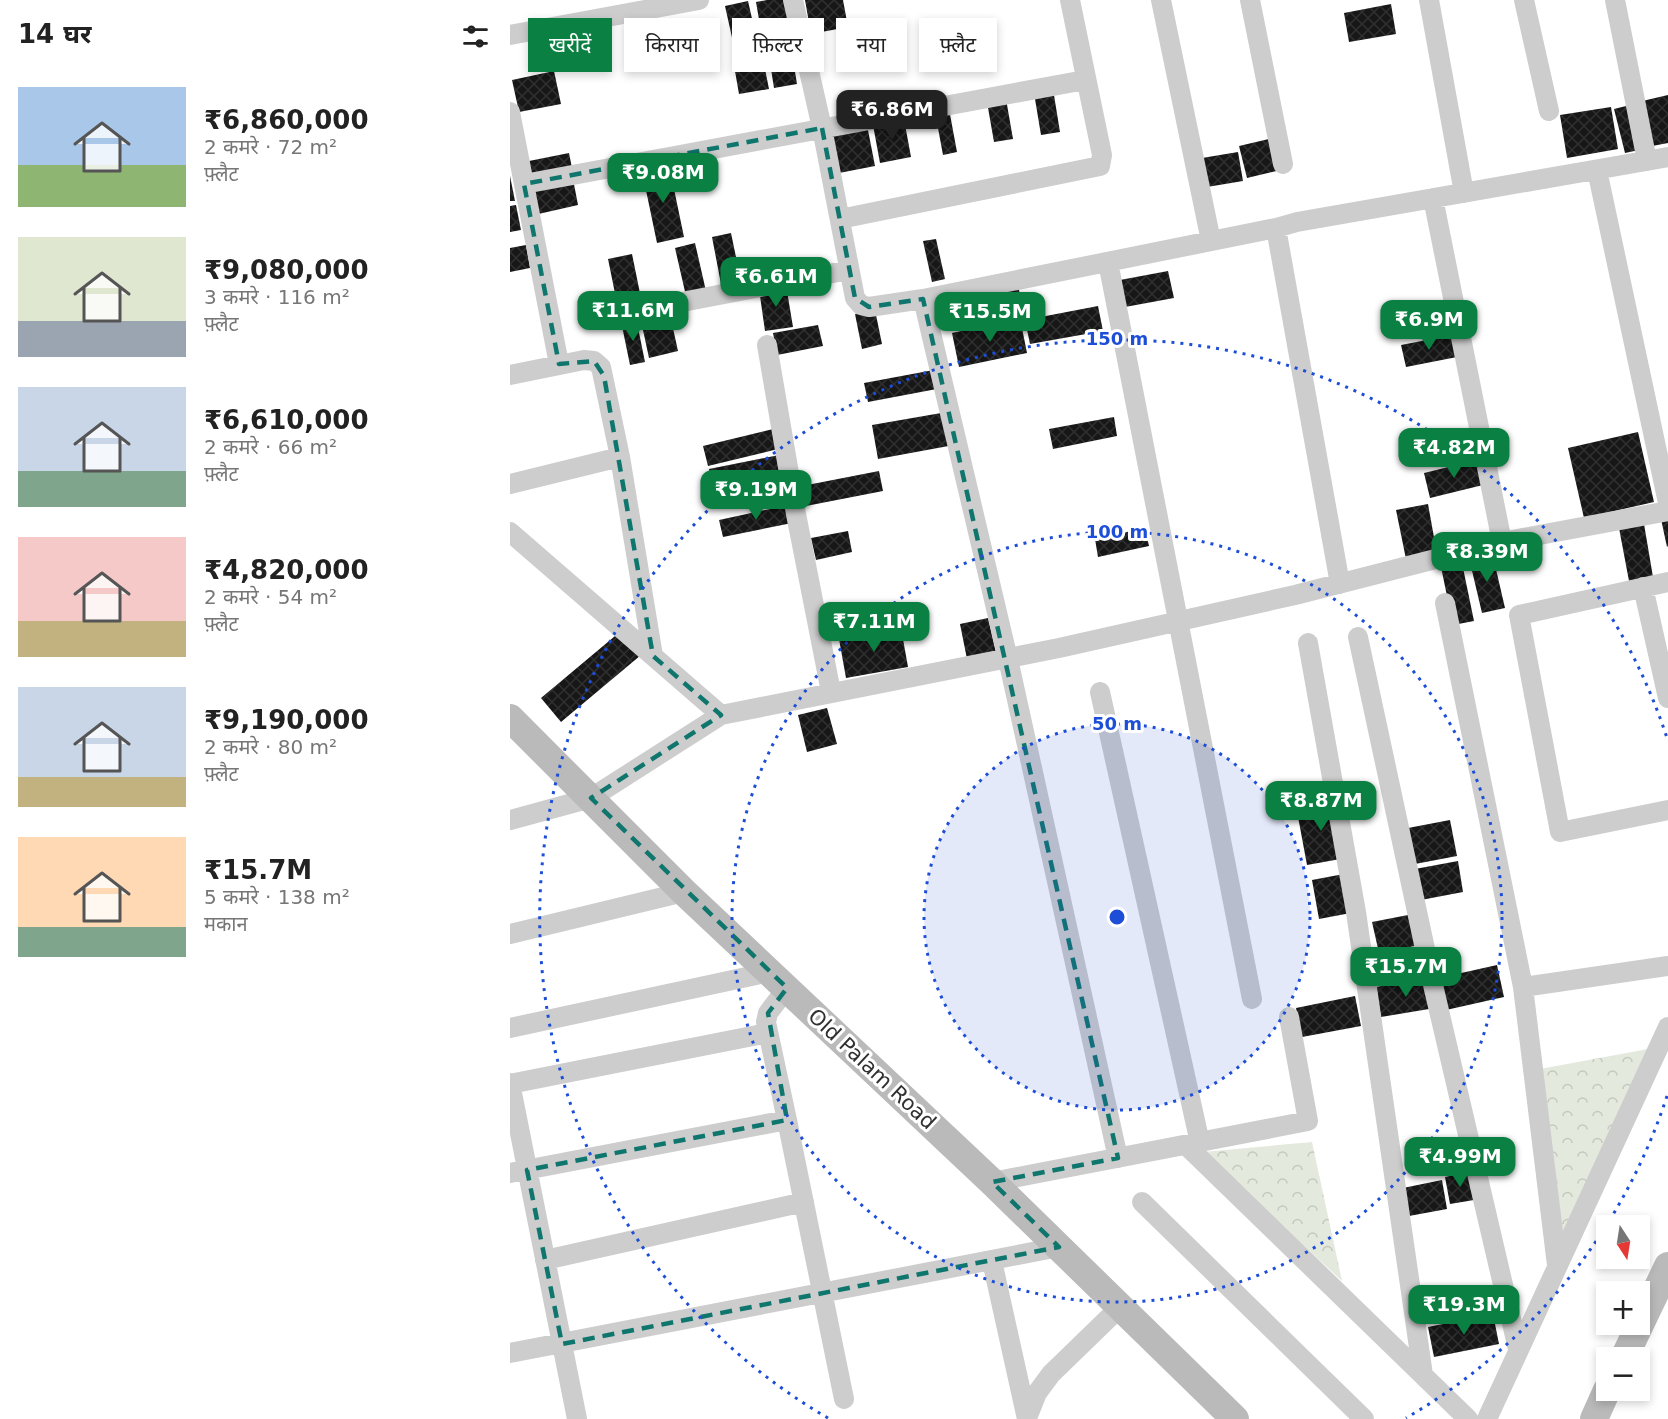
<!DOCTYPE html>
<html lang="hi">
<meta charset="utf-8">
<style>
body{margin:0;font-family:"DejaVu Sans","Noto Sans Devanagari",sans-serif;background:#f2f2f2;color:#222;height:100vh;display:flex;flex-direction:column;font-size:22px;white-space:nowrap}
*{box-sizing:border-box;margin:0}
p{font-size:20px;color:#767676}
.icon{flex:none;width:33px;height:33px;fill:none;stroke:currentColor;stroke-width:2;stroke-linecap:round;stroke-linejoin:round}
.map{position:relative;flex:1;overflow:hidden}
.sheet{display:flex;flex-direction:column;background:#fff;width:510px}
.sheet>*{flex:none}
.top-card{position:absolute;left:18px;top:18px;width:570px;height:54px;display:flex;gap:12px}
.needle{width:39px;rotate:168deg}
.buttons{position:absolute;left:1086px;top:1215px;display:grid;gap:12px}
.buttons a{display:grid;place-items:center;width:54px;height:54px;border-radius:0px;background:#fff;box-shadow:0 3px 9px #0003;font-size:30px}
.price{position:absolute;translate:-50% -51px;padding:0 14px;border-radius:12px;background:#0b8043;color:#fff;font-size:20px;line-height:39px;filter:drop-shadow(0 2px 3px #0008)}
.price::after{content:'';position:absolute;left:50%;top:36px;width:18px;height:14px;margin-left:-9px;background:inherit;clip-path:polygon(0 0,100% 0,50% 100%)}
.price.selected{background:#222;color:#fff}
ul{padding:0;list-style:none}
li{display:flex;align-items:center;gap:18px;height:150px;padding:0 18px}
li span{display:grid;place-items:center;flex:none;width:168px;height:120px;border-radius:0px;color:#555}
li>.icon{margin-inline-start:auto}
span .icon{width:72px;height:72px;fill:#fffc;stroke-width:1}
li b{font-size:26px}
h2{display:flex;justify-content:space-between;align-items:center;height:72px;padding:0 18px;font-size:26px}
.chip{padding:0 21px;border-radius:0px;background:#fff;box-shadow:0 3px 9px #0003;font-size:21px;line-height:54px}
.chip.selected{background:#0b8043;color:#fff}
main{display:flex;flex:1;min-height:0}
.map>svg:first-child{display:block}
</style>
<main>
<section class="sheet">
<h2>14 घर<svg class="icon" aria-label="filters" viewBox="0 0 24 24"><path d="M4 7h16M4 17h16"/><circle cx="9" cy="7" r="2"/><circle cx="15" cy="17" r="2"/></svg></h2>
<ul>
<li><span style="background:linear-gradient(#a9c7e8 65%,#8fb573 0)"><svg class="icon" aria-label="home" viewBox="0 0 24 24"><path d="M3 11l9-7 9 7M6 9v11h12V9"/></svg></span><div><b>₹6,860,000</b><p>2 कमरे · 72 m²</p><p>फ़्लैट</p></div></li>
<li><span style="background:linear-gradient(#dfe7d0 70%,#9aa5b1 0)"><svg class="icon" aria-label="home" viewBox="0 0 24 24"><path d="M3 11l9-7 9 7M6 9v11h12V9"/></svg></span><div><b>₹9,080,000</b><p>3 कमरे · 116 m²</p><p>फ़्लैट</p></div></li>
<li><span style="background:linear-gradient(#c9d6e8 70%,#7fa58c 0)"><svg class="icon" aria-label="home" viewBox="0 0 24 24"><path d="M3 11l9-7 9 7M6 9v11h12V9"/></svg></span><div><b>₹6,610,000</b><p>2 कमरे · 66 m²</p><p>फ़्लैट</p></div></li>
<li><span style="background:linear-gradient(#f6c9c9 70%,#c2b280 0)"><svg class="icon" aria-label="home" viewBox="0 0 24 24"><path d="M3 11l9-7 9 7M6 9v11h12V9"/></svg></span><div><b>₹4,820,000</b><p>2 कमरे · 54 m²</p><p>फ़्लैट</p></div></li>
<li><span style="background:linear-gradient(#c9d6e8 75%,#c2b280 0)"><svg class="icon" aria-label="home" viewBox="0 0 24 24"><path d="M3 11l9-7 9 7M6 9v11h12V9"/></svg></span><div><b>₹9,190,000</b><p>2 कमरे · 80 m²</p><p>फ़्लैट</p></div></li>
<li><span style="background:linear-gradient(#ffd9b3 75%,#7fa58c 0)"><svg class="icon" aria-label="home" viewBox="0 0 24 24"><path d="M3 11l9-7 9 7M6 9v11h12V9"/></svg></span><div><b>₹15.7M</b><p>5 कमरे · 138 m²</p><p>मकान</p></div></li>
</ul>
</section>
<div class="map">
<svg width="1158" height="1419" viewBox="0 0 1158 1419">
<defs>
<pattern id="forest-crowns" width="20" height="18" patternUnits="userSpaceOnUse" patternTransform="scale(1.5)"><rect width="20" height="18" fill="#e4e9dd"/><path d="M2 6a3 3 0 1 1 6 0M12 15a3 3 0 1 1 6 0" fill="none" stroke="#c4c8be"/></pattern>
<pattern id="building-cross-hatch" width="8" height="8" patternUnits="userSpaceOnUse" patternTransform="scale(1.5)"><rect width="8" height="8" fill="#171717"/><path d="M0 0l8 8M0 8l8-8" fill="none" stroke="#303030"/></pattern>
</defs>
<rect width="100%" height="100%" fill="#fff"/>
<path fill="url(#forest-crowns)" d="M 1138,1049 L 1051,1242 L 1030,1069 Z
M 802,1142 L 832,1281 L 693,1152 Z"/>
<path fill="url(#building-cross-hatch)" d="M 257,0 L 278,0 L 285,37 L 253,43 L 246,2 Z
M 295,0 L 333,0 L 338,27 L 301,34 Z
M 238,1 L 248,45 L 225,51 L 215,6 Z
M 881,4 L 886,34 L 839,42 L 834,13 Z
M 281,47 L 287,84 L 264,88 L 258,50 Z
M 251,49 L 259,89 L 229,94 L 222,54 Z
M 44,71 L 51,104 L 9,112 L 2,80 Z
M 543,89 L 550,132 L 531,135 L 524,93 Z
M 1158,95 L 1158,143 L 1137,147 L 1128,102 Z
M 496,99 L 503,139 L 484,142 L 477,102 Z
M 1124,104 L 1134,149 L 1115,153 L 1104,109 Z
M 1101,107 L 1108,149 L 1057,158 L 1050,115 Z
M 439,109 L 447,152 L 433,155 L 425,112 Z
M 394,119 L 401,157 L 370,163 L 363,125 Z
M 357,125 L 365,166 L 329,173 L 321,133 Z
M 763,138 L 771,170 L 737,178 L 729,146 Z
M 728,152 L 733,181 L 697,187 L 692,158 Z
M 59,153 L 63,173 L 23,182 L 19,161 Z
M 159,165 L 174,237 L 147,243 L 132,171 Z
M 0,176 L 5,201 L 0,201 Z
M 63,179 L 68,205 L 24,215 L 18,189 Z
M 6,205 L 11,230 L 0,232 L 0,206 Z
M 221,233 L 231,281 L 211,284 L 202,237 Z
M 426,239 L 435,279 L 422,282 L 413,241 Z
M 185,243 L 196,291 L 176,296 L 165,248 Z
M 16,245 L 20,268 L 0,272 L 0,248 Z
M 122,254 L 132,303 L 108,308 L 98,259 Z
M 658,271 L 664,298 L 615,307 L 610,280 Z
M 507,280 L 514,315 L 439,330 L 432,295 Z
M 276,285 L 283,327 L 255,331 L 249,289 Z
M 588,306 L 593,331 L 520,344 L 515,320 Z
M 159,310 L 168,351 L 139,358 L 130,316 Z
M 365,310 L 372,344 L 352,349 L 345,314 Z
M 126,318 L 135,362 L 120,365 L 111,321 Z
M 510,318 L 517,353 L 449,367 L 442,333 Z
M 308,325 L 313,346 L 267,355 L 263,333 Z
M 943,335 L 947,357 L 896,367 L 891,345 Z
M 429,369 L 432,388 L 358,402 L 354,383 Z
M 437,412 L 444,445 L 368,459 L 362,425 Z
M 604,417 L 607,436 L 543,449 L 539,429 Z
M 263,429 L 268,449 L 198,466 L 193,446 Z
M 1128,432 L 1144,502 L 1074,518 L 1058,448 Z
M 269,455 L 275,480 L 204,494 L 199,469 Z
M 967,460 L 973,485 L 920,498 L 914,473 Z
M 369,471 L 373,491 L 296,506 L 292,486 Z
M 918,504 L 927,554 L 896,559 L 886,510 Z
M 279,505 L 282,523 L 213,537 L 209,520 Z
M 1158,518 L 1158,546 L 1157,547 L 1151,519 Z
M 1134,524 L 1143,577 L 1119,581 L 1109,528 Z
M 635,528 L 639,546 L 588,557 L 585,539 Z
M 338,531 L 342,552 L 306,560 L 301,538 Z
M 982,552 L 995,608 L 972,613 L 959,558 Z
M 952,563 L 964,621 L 943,625 L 931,567 Z
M 387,602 L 391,623 L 326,636 L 321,616 Z
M 478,618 L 486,653 L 457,659 L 450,624 Z
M 391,628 L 398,667 L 336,678 L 329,639 Z
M 111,631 L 131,655 L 51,722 L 31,698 Z
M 317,708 L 327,744 L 297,752 L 288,715 Z
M 825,798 L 836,858 L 797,865 L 786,806 Z
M 940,820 L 947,856 L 905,864 L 898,828 Z
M 948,861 L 953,892 L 911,900 L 905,869 Z
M 839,873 L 846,912 L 809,919 L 802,880 Z
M 898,915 L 905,946 L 869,953 L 862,922 Z
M 910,951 L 914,973 L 876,979 L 872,957 Z
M 987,965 L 994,997 L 936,1010 L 929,978 Z
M 920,978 L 925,1008 L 871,1017 L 866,987 Z
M 845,996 L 851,1026 L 792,1037 L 786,1008 Z
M 959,1172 L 964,1200 L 940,1204 L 935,1177 Z
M 932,1180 L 937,1209 L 899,1216 L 893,1188 Z
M 983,1314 L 989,1344 L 924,1357 L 918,1327 Z"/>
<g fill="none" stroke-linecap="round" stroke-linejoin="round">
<path stroke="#cdcdcd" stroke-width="20" d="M 283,0 L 312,128 L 345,298 L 351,305 L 359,307 L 413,299 L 766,228 L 787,222 L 1158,157
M 651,0 L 701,241
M 740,0 L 773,164
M 919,0 L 954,193
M 1014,0 L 1039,111
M 1105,0 L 1137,161
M 0,35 L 189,0
M 0,112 L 49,364
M 1087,170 L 1158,503
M 14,184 L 575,80
M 923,198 L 992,542
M 330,219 L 590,166 L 592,155 L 560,0
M 766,228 L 830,584
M 598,262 L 742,999
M 413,299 L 498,659 L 608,1158
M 99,316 L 339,270
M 257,345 L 286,514 L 321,692
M 0,375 L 74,360 L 84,361 L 91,367 L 110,457 L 143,656
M 0,484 L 110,457
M 0,532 L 211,715
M 1158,582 L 1009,615 L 1050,832 L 1158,810
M 1133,587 L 1158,698
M 935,603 L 1013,987 L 1047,1265
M 848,637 L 920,972 L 1008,1349
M 798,643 L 846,912 L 913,1375
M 590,692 L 690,1143
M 0,820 L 81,798 L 211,715 L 549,648 L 785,595 L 992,542 L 1158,511
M 0,934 L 174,892
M 1013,987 L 1158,966
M 277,988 L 258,1013 L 256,1022 L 277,1120
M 0,1028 L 260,972
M 0,1083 L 67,1419
M 0,1084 L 258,1033
M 677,1146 L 958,1419
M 0,1173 L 277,1120 L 334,1399
M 482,1182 L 798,1121 L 779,1017
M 632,1202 L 854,1419
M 35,1260 L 294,1202
M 482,1261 L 517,1419
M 0,1353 L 549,1247
M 517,1418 L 527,1393 L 541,1374 L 610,1307
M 977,1419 L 1158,1027"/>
<path stroke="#bababa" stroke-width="28" d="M 0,718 L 174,892 L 482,1182 L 725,1419
M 1114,1358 L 1158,1266
M 1084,1419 L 1097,1390"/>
</g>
<path fill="none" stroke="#0f766e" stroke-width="4.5" stroke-dasharray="12 8" stroke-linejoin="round" d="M 312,128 L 345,298 L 359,307 L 413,299 L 608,1158 L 482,1182 L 549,1247 L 52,1344 L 17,1170 L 277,1120 L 258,1013 L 277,988 L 81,798 L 211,715 L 143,656 L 94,376 L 84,361 L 49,364 L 14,184 Z"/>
<circle cx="607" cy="917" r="193" fill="#1d4ed8" fill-opacity=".12"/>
<g fill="none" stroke="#1d4ed8" stroke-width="3" stroke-dasharray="3 6">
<circle cx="607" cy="917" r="193"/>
<circle cx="607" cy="917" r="385"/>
<path d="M1157 1096A578 578 0 0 1 896 1418M318 1418A578 578 0 1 1 1157 738"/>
</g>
<g text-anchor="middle" stroke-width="6" stroke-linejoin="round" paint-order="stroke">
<g font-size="21" fill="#303030" stroke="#fff">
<text transform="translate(362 1069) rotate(43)" y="7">Old Palam Road</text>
</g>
</g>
<circle cx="607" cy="917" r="9" fill="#1d4ed8" stroke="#fff" stroke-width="3"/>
<g font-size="18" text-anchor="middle" font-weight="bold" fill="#1d4ed8" stroke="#fff" stroke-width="6" stroke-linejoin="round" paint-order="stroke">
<text x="607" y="345">150 m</text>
<text x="607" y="538">100 m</text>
<text x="607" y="730">50 m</text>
</g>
</svg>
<div class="buttons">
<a><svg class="needle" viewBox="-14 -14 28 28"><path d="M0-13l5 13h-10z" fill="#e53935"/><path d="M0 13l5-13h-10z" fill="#767676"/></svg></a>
<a>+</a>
<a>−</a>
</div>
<b class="price selected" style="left:382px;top:141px">₹6.86M</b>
<b class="price" style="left:153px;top:204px">₹9.08M</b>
<b class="price" style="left:266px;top:308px">₹6.61M</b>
<b class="price" style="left:123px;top:342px">₹11.6M</b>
<b class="price" style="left:480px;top:343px">₹15.5M</b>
<b class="price" style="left:919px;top:351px">₹6.9M</b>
<b class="price" style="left:944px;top:479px">₹4.82M</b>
<b class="price" style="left:246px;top:521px">₹9.19M</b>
<b class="price" style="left:977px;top:583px">₹8.39M</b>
<b class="price" style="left:364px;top:653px">₹7.11M</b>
<b class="price" style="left:811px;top:832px">₹8.87M</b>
<b class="price" style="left:896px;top:998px">₹15.7M</b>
<b class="price" style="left:950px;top:1188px">₹4.99M</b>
<b class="price" style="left:954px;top:1336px">₹19.3M</b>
<div class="top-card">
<a class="chip selected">खरीदें</a>
<a class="chip">किराया</a>
<a class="chip">फ़िल्टर</a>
<a class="chip">नया</a>
<a class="chip">फ़्लैट</a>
</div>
</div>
</main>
